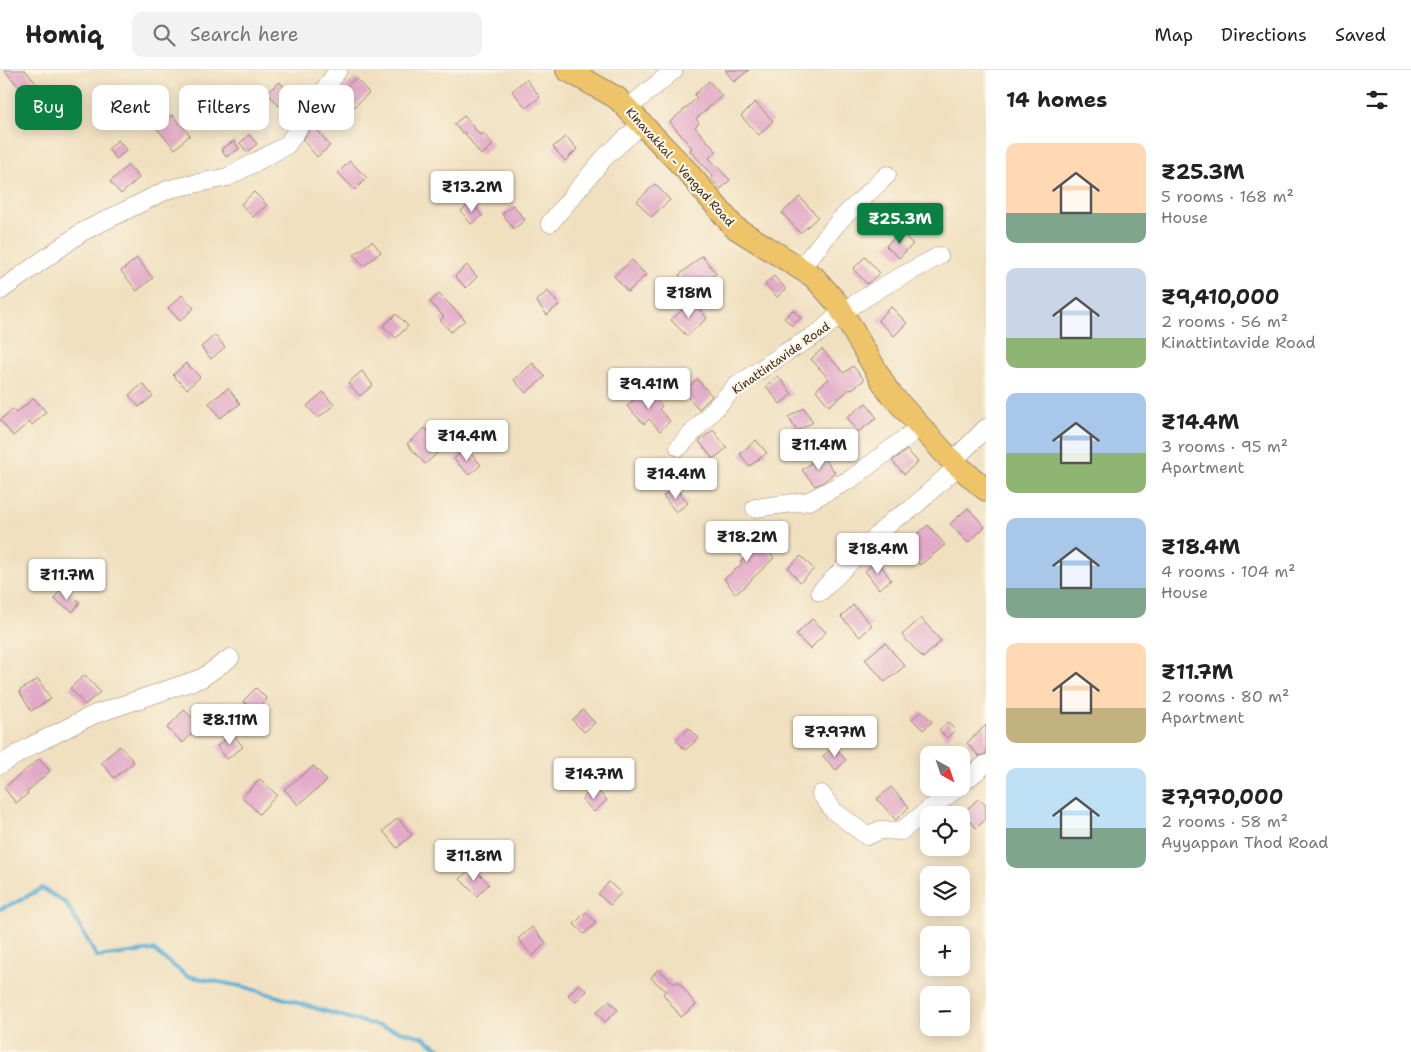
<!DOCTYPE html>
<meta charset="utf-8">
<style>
body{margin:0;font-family:"Shantell Sans",sans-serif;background:#f2f2f2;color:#222;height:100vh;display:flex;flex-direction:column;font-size:19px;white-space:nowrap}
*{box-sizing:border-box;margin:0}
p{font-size:16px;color:#767676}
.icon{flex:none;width:28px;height:28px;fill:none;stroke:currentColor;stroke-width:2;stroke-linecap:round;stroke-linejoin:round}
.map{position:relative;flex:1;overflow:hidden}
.side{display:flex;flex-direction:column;background:#fff;width:425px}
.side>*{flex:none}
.banner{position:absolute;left:15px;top:15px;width:475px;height:45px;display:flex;gap:10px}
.needle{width:32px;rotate:140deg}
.fabs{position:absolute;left:920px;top:676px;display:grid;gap:10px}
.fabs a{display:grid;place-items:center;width:50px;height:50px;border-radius:10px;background:#fff;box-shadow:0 2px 12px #0003;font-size:25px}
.price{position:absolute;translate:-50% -42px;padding:0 11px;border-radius:5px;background:#fff;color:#222;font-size:16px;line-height:32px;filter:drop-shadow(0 1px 2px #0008)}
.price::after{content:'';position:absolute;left:50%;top:30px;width:15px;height:11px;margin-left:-8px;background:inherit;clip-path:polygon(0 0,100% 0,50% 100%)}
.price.selected{background:#0b8043;color:#fff}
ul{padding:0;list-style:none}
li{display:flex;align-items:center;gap:15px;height:125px;padding:0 20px}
li span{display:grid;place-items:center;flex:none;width:140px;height:100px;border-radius:10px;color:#555}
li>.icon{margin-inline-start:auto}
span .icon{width:60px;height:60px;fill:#fffc;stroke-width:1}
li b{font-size:21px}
h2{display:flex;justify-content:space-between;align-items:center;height:60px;padding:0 20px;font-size:21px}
.chip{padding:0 18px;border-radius:10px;background:#fff;box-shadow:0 2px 12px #0003;font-size:18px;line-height:45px}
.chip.selected{background:#0b8043;color:#fff}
header{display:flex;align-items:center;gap:30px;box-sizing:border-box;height:70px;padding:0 25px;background:#fff;border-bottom:1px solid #e0e0e0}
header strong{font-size:24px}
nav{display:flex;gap:28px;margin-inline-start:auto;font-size:18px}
.search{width:350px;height:45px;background:#f2f2f2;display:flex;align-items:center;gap:12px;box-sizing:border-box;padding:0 18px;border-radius:10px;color:#767676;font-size:19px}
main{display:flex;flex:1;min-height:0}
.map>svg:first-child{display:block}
</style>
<header>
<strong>Homiq</strong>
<div class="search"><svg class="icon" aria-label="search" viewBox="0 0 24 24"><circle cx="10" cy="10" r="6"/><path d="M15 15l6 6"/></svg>Search here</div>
<nav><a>Map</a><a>Directions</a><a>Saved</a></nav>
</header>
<main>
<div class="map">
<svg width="986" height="982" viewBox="0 0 986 982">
<rect width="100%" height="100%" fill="#fcf5e5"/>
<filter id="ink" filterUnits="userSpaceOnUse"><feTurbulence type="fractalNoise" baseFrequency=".02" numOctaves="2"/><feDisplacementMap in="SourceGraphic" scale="10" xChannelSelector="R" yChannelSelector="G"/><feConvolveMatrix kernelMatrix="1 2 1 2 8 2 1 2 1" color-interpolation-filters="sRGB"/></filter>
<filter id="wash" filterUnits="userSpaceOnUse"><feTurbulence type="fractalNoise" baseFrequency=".0096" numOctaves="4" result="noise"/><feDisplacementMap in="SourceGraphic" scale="20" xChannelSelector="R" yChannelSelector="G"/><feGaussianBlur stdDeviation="1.12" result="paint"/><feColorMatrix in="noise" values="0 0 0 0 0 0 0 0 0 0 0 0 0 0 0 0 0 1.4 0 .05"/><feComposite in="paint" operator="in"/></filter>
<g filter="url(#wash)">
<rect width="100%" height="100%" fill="#f0e0c0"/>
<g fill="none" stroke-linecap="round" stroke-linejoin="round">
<path stroke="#57add3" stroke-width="4" d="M 0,839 L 17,832 L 42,818 L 66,833 L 97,887 L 153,880 L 187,906 L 245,917 L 352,949 L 423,967 L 444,982"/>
</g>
<g id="blocks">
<path fill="#e2a9c8" d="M 4,0 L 25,0 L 39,17 L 28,27 Z
M 725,0 L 749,0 L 734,12 Z
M 356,8 L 369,23 L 353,38 L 349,33 L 330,50 L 322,42 L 331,29 Z
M 526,9 L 540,27 L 526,38 L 512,21 Z
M 709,11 L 722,26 L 696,49 L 699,53 L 695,57 L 716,81 L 709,88 L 730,110 L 721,119 L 711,109 L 713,107 L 690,80 L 692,78 L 670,52 L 697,28 L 694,25 Z
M 280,12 L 291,26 L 279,36 L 267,22 Z
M 226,31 L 236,43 L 225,53 L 214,42 Z
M 755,32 L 773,51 L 759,65 L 741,46 Z
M 172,45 L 190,65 L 175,79 L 157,59 Z
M 464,46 L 480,65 L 483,63 L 493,75 L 481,85 L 464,62 L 462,63 L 454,54 Z
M 315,57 L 330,76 L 317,87 L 303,70 L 308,62 Z
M 249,65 L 257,74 L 247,82 L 240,73 Z
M 566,66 L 577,79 L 565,91 L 553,77 Z
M 118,70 L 127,80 L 116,89 L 108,79 Z
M 234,71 L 239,79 L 226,87 L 221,79 Z
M 350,91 L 367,108 L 355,120 L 338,103 Z
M 128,95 L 139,108 L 121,124 L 110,112 Z
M 655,114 L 670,130 L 651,147 L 637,131 Z
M 254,122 L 267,135 L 253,147 L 241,134 Z
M 800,127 L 818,147 L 800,163 L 782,143 Z
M 472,132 L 482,146 L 471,154 L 461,141 Z
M 513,135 L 525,150 L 514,159 L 502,144 Z
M 900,162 L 913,174 L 899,188 L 886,176 Z
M 372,171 L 381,182 L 364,196 L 354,185 Z
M 702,186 L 716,203 L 693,222 L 679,205 Z
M 865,187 L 880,203 L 867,214 L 853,199 Z
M 137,188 L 153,208 L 137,221 L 121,201 Z
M 632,190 L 646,205 L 628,222 L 614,206 Z
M 467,195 L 477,207 L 466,218 L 455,206 Z
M 774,206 L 786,219 L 777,227 L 765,214 Z
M 548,221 L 559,235 L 547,245 L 536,231 Z
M 439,224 L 465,250 L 451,262 L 440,250 L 444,247 L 430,232 Z
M 182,225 L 194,238 L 180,251 L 168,238 Z
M 692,231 L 707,248 L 687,266 L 671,250 Z
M 891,237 L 907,253 L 894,266 L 878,250 Z
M 793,240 L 801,248 L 792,256 L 784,248 Z
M 396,244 L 408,256 L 396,268 L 383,256 Z
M 215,265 L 225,277 L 211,289 L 201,277 Z
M 822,279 L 844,303 L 853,296 L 864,310 L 851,320 L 850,319 L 829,336 L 816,320 L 829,309 L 811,289 Z
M 186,293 L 200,307 L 187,319 L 173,305 Z
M 533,293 L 545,307 L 526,323 L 514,310 Z
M 362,301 L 373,315 L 360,326 L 348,313 Z
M 778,306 L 792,324 L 780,334 L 766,316 Z
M 697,309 L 712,326 L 699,339 L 683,322 Z
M 143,314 L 153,326 L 139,337 L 129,325 Z
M 228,318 L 240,334 L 220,348 L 209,333 Z
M 646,318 L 662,336 L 659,339 L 670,351 L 660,361 L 649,349 L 644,354 L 627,336 Z
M 323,322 L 334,335 L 318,348 L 307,336 Z
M 34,328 L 46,342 L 32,355 L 29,352 L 13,366 L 0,350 L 13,339 L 16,343 Z
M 866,333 L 877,348 L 858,362 L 847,347 Z
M 804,338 L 813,352 L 797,361 L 788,347 Z
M 425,358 L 443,378 L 425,394 L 407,374 Z
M 713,360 L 727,378 L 713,389 L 699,371 Z
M 756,370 L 767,383 L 750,396 L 740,384 Z
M 466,378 L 481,395 L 469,405 L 454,389 Z
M 907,380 L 918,392 L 904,404 L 892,391 Z
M 821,385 L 835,402 L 823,412 L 815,416 L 802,400 Z
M 675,417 L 688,433 L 676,442 L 663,426 Z
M 968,438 L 985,457 L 968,473 L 950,454 Z
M 928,455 L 945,475 L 920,495 L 903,475 Z
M 738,460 L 755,478 L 760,473 L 774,488 L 749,512 L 749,513 L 736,524 L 724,509 L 742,494 L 740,492 L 746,487 L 729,470 Z
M 801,486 L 814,499 L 800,512 L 788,498 Z
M 878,491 L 891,510 L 879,519 L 865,501 Z
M 61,519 L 80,532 L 73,542 L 54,529 Z
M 853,535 L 872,555 L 860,567 L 841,547 Z
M 921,548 L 941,571 L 923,588 L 902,565 Z
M 812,549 L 826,562 L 810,579 L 796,565 Z
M 885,573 L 905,596 L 885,612 L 865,589 Z
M 85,605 L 100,622 L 85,635 L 70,618 Z
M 38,609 L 51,629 L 31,641 L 19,621 Z
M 256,618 L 267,629 L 254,642 L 243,631 Z
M 184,640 L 200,655 L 183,673 L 167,658 Z
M 583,640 L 595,653 L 584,662 L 572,650 Z
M 922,641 L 932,652 L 923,660 L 912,649 Z
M 948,652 L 955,660 L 947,668 L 939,660 Z
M 986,655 L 986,684 L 979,686 L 967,673 Z
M 689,658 L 699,668 L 685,680 L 676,670 Z
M 233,664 L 243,677 L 227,689 L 217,676 Z
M 120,676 L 134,692 L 114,708 L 101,692 Z
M 834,676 L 846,690 L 836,700 L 823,686 Z
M 39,689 L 50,701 L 27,722 L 28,724 L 16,733 L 4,718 Z
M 619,694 L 629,705 L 618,715 L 608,704 Z
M 314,696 L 327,711 L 298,735 L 284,719 Z
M 260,709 L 277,725 L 259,744 L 242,727 Z
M 594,717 L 607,730 L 594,742 L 582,729 Z
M 891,717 L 909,737 L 896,750 L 877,729 Z
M 979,728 L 986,736 L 986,749 L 976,758 L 963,743 Z
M 398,748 L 412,765 L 397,778 L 383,761 Z
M 472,797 L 489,814 L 477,826 L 460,809 Z
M 609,812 L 621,823 L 610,835 L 598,824 Z
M 586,842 L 596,853 L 584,864 L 574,854 Z
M 532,857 L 546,873 L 533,886 L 518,869 Z
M 658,899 L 675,914 L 678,911 L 696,935 L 681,947 L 663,924 L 666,921 L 651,908 Z
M 579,914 L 587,921 L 575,932 L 568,925 Z
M 609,931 L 618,940 L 605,952 L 596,942 Z"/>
</g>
</g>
<g filter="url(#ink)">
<use href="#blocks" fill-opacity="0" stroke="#96856f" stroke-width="1"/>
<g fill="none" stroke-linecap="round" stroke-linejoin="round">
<g stroke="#96856f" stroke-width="19">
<path id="minor" d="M 627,39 L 674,0
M 550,153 L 605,87 L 642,54
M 800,199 L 839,151 L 887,105
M 0,221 L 82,162 L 169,119 L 228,107 L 287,75 L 338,0
M 679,377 L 735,317 L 785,283 L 820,262 L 842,242 L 887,214 L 939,186
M 953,391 L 986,358
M 755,438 L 809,431 L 851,409 L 920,357
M 820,522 L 893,450 L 910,440 L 958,396
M 0,695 L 31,676 L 93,645 L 202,608 L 230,588
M 961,714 L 986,694
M 821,724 L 834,741 L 867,766 L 880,760 L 901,761 L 957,718"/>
</g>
<g stroke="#96856f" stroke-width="24">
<path id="major" d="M 567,0 L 617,28 L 686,100 L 734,157 L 814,207 L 837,233 L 888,321 L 948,387 L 986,420"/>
</g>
<use href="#minor" stroke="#fff" stroke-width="18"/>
<use href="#major" stroke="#efc469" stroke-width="22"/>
</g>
</g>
<g text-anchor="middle" stroke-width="4.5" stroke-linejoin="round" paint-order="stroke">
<g font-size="12" fill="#3b2a1e" stroke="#fcf5e5">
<text transform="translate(680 97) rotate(48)" y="4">Kinavakkal - Vengad Road</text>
<text transform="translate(781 288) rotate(-35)" y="4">Kinattintavide Road</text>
</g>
</g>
</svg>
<div class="fabs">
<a><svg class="needle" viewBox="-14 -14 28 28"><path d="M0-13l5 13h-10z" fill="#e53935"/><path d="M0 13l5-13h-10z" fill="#767676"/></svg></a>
<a><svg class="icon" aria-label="locate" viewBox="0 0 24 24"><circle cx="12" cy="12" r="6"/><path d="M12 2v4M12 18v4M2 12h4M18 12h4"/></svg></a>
<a><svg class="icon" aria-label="layers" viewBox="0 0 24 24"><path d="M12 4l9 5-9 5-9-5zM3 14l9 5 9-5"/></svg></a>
<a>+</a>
<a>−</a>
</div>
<b class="price" style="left:472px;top:143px">₹13.2M</b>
<b class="price selected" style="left:900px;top:175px">₹25.3M</b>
<b class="price" style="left:689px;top:249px">₹18M</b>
<b class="price" style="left:649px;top:340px">₹9.41M</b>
<b class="price" style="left:467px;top:392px">₹14.4M</b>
<b class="price" style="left:819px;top:401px">₹11.4M</b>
<b class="price" style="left:676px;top:430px">₹14.4M</b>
<b class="price" style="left:747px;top:493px">₹18.2M</b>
<b class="price" style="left:878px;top:505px">₹18.4M</b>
<b class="price" style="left:67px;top:531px">₹11.7M</b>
<b class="price" style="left:230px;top:676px">₹8.11M</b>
<b class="price" style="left:835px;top:688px">₹7.97M</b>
<b class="price" style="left:594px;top:730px">₹14.7M</b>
<b class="price" style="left:474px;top:812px">₹11.8M</b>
<div class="banner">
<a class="chip selected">Buy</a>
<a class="chip">Rent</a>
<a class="chip">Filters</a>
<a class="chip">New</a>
</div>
</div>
<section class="side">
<h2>14 homes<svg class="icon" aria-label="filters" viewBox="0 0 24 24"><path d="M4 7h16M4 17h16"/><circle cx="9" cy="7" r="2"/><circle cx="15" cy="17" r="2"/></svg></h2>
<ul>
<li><span style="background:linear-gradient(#ffd9b3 70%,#7fa58c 0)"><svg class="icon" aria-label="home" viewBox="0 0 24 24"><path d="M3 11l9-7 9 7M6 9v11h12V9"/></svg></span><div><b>₹25.3M</b><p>5 rooms · 168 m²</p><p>House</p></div></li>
<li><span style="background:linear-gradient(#c9d6e8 70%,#8fb573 0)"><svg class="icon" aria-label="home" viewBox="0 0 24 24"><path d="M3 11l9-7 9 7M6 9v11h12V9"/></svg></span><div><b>₹9,410,000</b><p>2 rooms · 56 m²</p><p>Kinattintavide Road</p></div></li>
<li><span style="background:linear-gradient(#a9c7e8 60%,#8fb573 0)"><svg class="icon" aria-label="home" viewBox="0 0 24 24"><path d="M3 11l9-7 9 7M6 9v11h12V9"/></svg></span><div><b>₹14.4M</b><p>3 rooms · 95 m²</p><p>Apartment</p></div></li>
<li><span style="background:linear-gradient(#a9c7e8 70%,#7fa58c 0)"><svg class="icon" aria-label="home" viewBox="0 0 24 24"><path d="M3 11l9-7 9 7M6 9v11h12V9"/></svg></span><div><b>₹18.4M</b><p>4 rooms · 104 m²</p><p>House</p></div></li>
<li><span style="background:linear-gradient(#ffd9b3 65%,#c2b280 0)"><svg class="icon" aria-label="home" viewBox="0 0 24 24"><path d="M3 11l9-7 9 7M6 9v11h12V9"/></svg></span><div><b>₹11.7M</b><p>2 rooms · 80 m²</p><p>Apartment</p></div></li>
<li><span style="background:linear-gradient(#bfe0f5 60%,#7fa58c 0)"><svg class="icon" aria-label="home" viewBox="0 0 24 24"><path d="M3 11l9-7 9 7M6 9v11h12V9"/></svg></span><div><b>₹7,970,000</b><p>2 rooms · 58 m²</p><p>Ayyappan Thod Road</p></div></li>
</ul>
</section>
</main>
